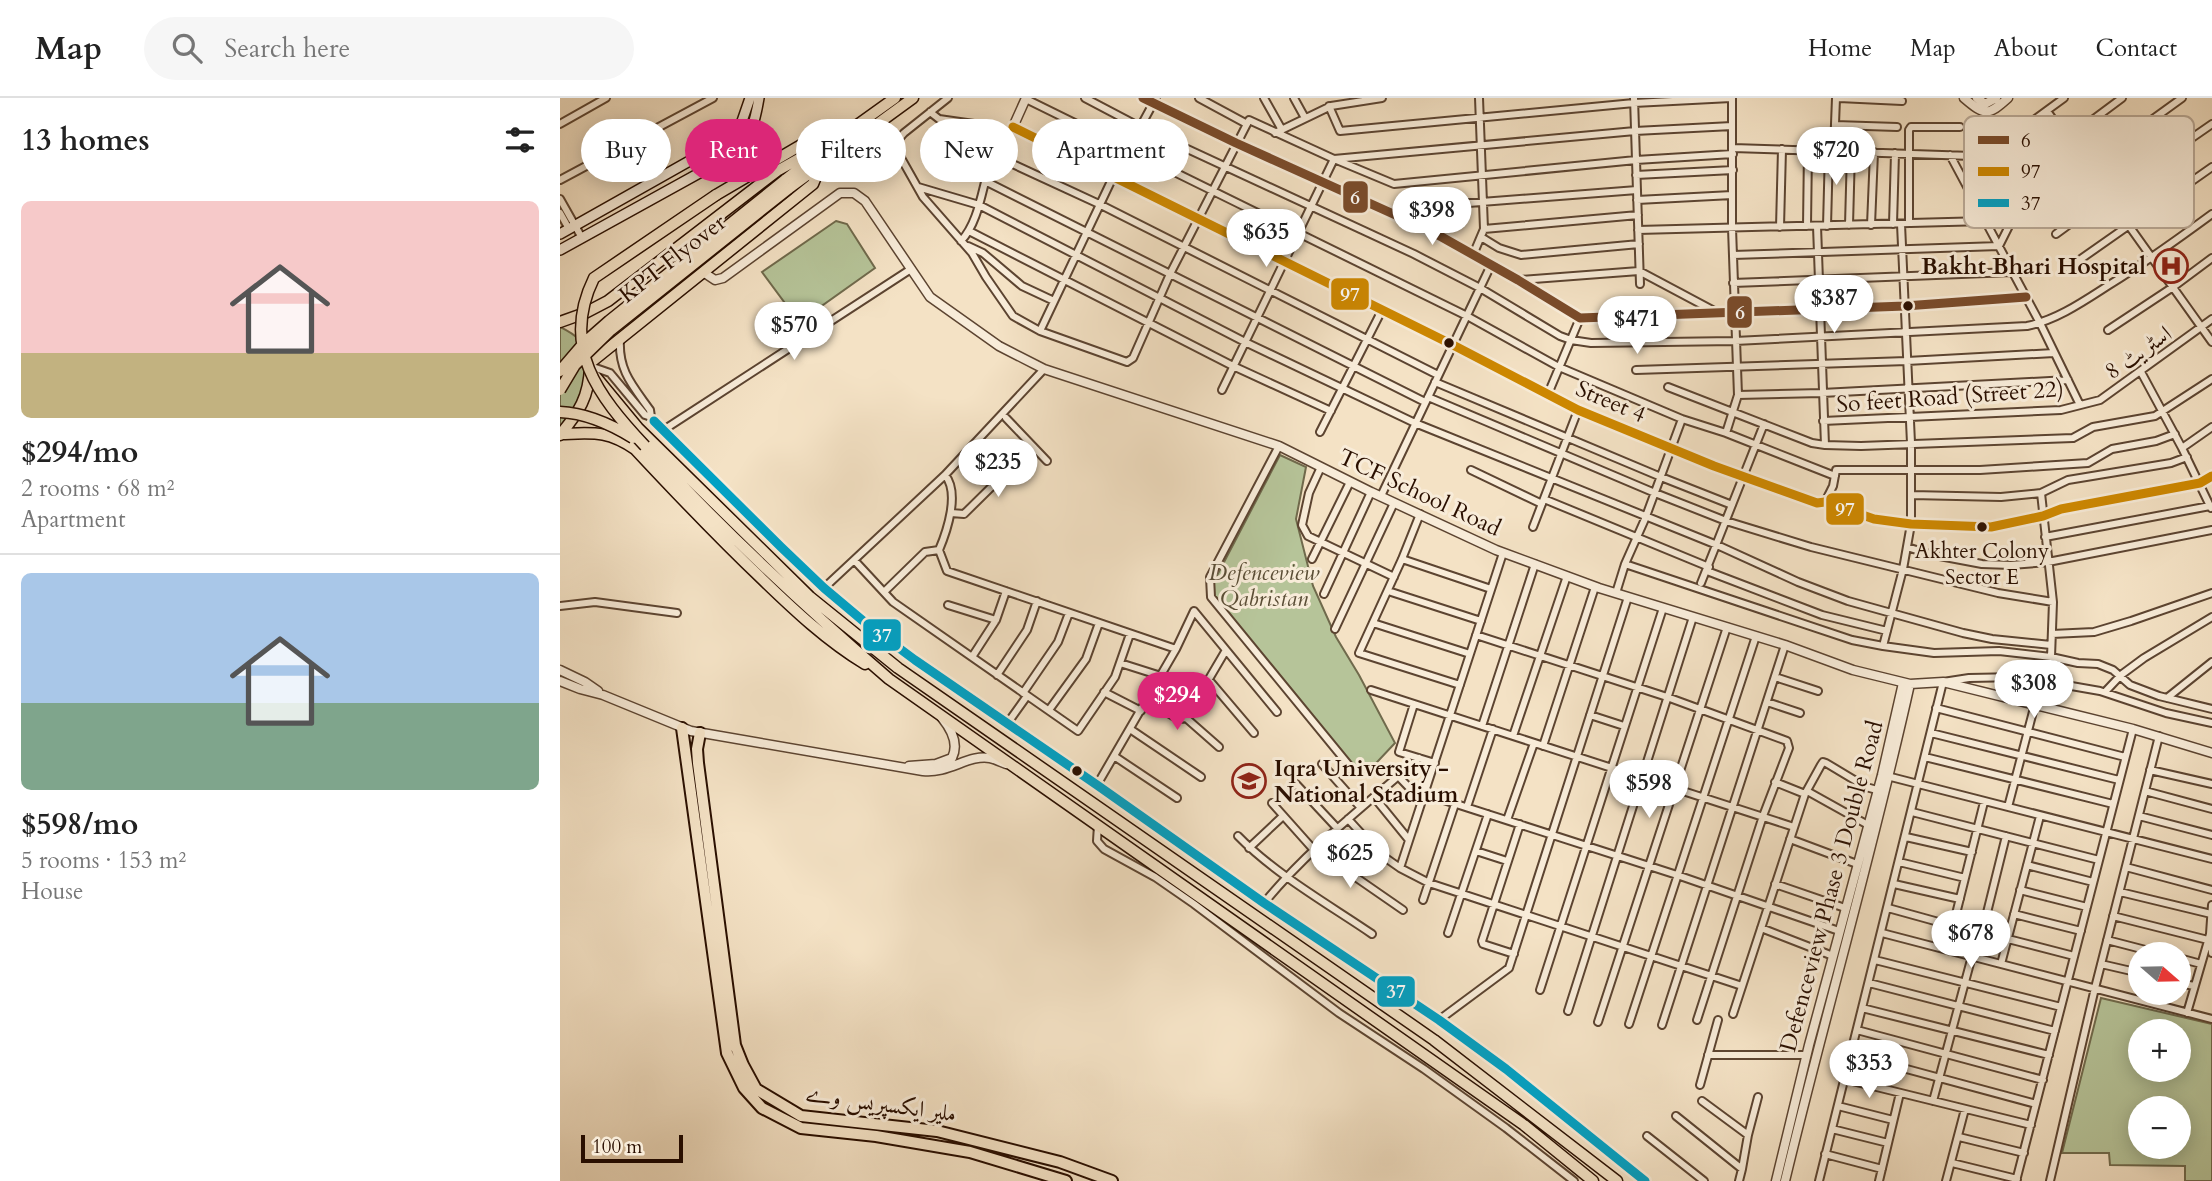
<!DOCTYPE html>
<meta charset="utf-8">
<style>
body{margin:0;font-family:Cardo,Amiri,serif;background:#f6f6f6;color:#222;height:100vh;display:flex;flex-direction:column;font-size:26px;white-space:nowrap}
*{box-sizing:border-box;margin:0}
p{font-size:23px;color:#767676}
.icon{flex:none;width:38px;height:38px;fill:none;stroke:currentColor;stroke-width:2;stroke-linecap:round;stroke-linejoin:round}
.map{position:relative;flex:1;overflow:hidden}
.panel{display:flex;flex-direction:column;background:#fff;width:560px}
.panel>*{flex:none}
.banner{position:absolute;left:21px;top:21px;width:665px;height:63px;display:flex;gap:14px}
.needle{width:46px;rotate:110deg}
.fabs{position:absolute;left:1568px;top:844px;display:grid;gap:14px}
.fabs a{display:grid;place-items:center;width:63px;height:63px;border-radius:50%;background:#fff;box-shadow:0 4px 18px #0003;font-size:35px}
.scale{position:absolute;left:21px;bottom:18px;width:102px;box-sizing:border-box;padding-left:7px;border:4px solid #2a0f00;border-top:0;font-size:19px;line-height:24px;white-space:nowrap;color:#2a0f00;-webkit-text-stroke:5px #f8ecd9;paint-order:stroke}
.price{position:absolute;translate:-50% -60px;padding:0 16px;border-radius:24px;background:#fff;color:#222;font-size:23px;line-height:46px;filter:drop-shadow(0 2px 4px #0008)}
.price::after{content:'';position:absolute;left:50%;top:42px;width:21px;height:16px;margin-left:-10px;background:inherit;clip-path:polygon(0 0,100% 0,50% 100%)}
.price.current{background:#db2777;color:#fff}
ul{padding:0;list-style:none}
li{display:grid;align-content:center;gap:14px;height:371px;padding:0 21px}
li+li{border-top:2px solid #e0e0e0}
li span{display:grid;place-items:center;height:217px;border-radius:10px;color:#555}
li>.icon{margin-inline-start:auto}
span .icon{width:126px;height:126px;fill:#fffc;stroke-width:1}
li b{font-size:30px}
h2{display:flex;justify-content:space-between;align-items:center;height:84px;padding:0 21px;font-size:30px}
.pill{padding:0 24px;border-radius:32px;background:#fff;box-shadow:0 4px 18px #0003;font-size:24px;line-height:63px}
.pill.current{background:#db2777;color:#fff}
header{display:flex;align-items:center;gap:42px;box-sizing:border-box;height:98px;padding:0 35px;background:#fff;border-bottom:2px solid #e0e0e0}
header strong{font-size:33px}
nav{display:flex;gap:38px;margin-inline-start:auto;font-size:24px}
.search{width:490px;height:63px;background:#f6f6f6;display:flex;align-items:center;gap:18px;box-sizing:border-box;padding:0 24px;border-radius:38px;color:#767676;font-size:26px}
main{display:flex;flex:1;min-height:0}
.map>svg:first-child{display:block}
</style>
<header>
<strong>Map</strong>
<div class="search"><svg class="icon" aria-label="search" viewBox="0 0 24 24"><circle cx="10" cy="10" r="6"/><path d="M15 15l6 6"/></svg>Search here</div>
<nav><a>Home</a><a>Map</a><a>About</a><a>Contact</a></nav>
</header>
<main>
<section class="panel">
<h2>13 homes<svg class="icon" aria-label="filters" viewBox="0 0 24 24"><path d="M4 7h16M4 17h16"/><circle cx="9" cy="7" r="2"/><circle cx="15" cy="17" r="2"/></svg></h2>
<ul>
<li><span style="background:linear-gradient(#f6c9c9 70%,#c2b280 0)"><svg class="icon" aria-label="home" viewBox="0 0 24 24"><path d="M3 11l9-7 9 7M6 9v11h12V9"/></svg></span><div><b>$294/mo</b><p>2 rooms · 68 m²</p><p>Apartment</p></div></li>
<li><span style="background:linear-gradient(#a9c7e8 60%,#7fa58c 0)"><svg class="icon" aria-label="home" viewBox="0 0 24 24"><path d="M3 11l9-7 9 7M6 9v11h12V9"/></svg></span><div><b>$598/mo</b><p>5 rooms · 153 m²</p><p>House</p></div></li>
</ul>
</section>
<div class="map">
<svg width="1652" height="1083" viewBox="0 0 1652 1083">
<rect width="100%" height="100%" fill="#f4e2c5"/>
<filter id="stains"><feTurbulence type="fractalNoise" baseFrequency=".00286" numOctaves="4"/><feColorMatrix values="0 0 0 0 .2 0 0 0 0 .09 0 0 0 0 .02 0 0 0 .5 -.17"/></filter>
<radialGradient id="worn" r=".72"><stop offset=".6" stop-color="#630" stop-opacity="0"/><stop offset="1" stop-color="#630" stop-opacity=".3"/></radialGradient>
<path fill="#b6c499" stroke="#706a4c" stroke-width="2" fill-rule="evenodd" d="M 276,123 L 287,126 L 315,170 L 239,224 L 202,174 Z
M 0,229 C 6,232 14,236 18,241 C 37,266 20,309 0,328 Z
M 720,357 L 746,369 L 736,421 L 753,488 L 776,539 L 799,577 L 835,645 L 803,679 L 652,497 L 651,489 Z
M 1541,900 L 1652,926 L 1652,1083 L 1625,1083 L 1625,1068 L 1550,1067 L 1549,1055 L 1502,1055 ZM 1580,933 L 1619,933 L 1619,971 L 1580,971 ZM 1580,1010 L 1619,1010 L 1619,1048 L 1580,1048 Z"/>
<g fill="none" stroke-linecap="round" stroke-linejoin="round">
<g stroke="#5c4431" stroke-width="10">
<path id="minor" d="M 388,0 L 344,35 L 337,43 L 337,52 L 341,60 L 363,99 L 412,155 L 426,179 L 453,218 L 480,233 L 567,264 L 573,260 L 610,176 L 689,22 L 774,61 L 834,86 L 1076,62 L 1173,56
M 525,0 L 580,29 L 854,156 L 920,190 L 1000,238 L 1011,242 L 1031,245 L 1175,243 L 1467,228 C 1497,222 1524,203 1549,187 C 1585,165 1618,141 1652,116
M 583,0 L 676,45 L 871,133 L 958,182 L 1020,220 L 1345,208 L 1466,199
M 639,0 L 687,26
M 704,0 L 722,32
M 734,0 L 745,20
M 1074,0 L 1080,186
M 1279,0 L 1342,3
M 466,1 L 907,218 L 999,269 L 1122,321 L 1166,335 L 1275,378
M 769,8 L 780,33 L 1074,5 L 1171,0
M 1487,13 L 1652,244
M 370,14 L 379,21 L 421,27 L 442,37
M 0,26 L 46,0
M 1275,27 L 1337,29
M 715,35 L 771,8 L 822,0
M 1173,50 L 1412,58 L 1430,54 L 1504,0
M 1274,52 L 1276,0
M 433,57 L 539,106 L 878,277
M 1390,57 L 1480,225 L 1520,307
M 1076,77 L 1173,72
M 0,82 L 153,0
M 427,84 L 865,304
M 358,89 L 419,107 L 685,244 L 855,325 L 1157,447 L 1238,484 L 1288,503 L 1403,535 L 1432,541 L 1491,547
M 0,101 L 22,140
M 1077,102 L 1172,97
M 883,107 L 1077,92
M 0,115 L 9,131
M 1349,125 L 1349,32 L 1351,29 L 1400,29
M 1333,126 L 1335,55
M 1289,127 L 1291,53
M 1311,127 L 1314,54
M 1247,128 L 1248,52
M 1257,128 L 1265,347
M 1267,128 L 1269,52
M 1428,128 L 1435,119 L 1445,87 L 1562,0
M 1220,129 L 1222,51
M 924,131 L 1078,117
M 1078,132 L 1426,123
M 409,133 L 673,268 L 771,313
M 1496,136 L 1548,98 L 1652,26
M 921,139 L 939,150 L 961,157 L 1079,146
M 401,143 C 429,113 420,52 453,29
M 408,148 L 423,155 L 462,188 L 494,203
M 913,157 L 924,131 L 919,0
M 1173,157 L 1439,148 L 1449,128 L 1463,115 L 1622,0
M 1508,170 L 1652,69
M 960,182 L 1079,173 L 1156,214
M 1173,185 L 1452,174
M 1548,232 L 1613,189 L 1652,160
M 480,233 L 553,79 L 596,0
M 60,241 C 58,273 73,288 90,312 L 91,319
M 30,268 L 50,275 L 85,317 L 91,319 L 102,333 L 264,490 L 308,527 L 355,562 L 537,687 L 704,805 L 879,922 L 946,971 L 1085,1083
M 1076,272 L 1347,263 L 1494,255
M 1581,274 L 1622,350 L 1651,410
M 875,284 L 1101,379 L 1172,407
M 1108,289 L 1252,345 L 1265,347 L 1301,348 L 1513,340 L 1533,329 L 1595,318 L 1652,281
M 662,292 L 774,61 L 1075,33 L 1172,28
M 988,296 L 1020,220
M 1178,297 L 1262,295 L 1508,282
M 868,299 L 1095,395 L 1166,423 L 1251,449 L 1438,495 L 1493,504
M 446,320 L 487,363
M 1263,323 L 1501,312 L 1540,302 L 1652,221
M 102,333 L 351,171
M 760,334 L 822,212
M 1166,335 L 1178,297 L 1172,130 L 1172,0
M 1615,336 L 1596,343 L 1552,351 L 1528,365 L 1420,372 L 1276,372 L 1273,388 L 1265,404 L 1314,421 L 1351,426 L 1431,429 L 1483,418 L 1501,411 L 1640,385 L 1652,378
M 719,348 L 650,479 L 651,499 L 792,671
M 1622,350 L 1652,329
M 761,369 L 749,395 L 742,427 L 748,438 L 834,479
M 911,372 L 982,406
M 385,377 C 400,395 387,433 379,452 L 387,473 L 616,551 L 634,513 L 717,614
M 1481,395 L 1493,504 L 1491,559
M 1352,397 L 1441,399 L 1481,395 L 1508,382 L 1611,365 L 1627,359
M 821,398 L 931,167
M 984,401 L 1149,469
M 391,415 L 404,416 L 470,351
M 860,416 L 842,461 L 799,555 L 900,587
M 973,429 L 1018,312
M 1485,439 L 1650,408
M 1347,449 L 1369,456 L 1422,466 L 1451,467 L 1488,464 L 1652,432
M 752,461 L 790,384
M 842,461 L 931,491
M 295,463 L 333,504 L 518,633 L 555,579 L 570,536
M 1065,466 L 1292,542 L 1323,548 L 1343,471 L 1351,426 L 1351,345 L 1341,126
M 1147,473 L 1262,517 L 1327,533
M 1141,485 L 1204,326
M 264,490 L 385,377 L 484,271
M 828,493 L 921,523
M 324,494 L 365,454 L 379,452
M 1056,495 L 1065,466 L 1085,421 L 1122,321
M 764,496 L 811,394
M 388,507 L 436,522
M 0,508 L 35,504 L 117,515
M 813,525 L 910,556
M 775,531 L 834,405
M 1492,536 L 1534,534 L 1571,523 L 1652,495
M 916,537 L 1107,599 L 1227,643 L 1229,650 L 1203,718 L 1137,922
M 1323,548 L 1374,555 L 1439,553 L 1491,559 L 1518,565 L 1538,566 L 1553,572 L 1570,587 L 1599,598 L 1652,611
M 412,559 L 436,522 L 446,493
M 560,565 L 601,578
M 437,577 L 467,532 L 477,503
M 1215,579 L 1258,593
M 649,582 L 694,635
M 811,592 L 1234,729
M 544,594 L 581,613
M 1545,594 L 1561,577 L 1584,560 L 1652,519
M 463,595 L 498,544 L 509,515
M 1607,600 L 1652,564
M 587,602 L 618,621 L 626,620 L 659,649
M 1207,604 L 1240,615
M 854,606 L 839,654 L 875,665
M 1376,610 L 1565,659
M 489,612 L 526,561 L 539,525
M 1030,617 L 1064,628
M 626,620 L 666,552
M 447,626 L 467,598
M 922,628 L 975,466
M 570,631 L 641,679
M 1371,635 L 1559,682
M 953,638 L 1007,478
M 983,648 L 1035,489
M 554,658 L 617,700
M 1365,659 L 1553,706
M 762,666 L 801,710
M 1590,672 L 1652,686
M 838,678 L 862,703
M 1327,678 L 1652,761
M 1215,684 L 1245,696
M 736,686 L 777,730
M 537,687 L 616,551
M 1247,693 L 1308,727
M 1585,693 L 1652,711
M 865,696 L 1117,777 L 1279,833
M 814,699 L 849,742
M 712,705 L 753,751
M 907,709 L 933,631
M 1448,709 L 1475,606
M 1352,714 L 1539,762
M 1579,718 L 1652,737
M 788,721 L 820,756 L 840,770 L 869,785 L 1182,888
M 947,722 L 974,645
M 538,727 L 537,743 L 544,751 L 595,779 L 634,806 L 779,915 L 864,971 L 946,1030 L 1014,1083
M 678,738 C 715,776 768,806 812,836
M 1346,739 L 1412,754
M 1230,741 L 1297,766
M 763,743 L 791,776 L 843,812
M 689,750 L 723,718
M 916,753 L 947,763
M 1339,764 L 1405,780
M 1467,767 L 1533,784
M 1566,769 L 1652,792
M 840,770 L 943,455
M 1215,786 L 1285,810
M 1334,786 L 1400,801
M 1460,792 L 1527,809
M 1560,794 L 1651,816
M 863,802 L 895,706
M 704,805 C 749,750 806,707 859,660
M 1652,807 L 1650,836 L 1652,855
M 1328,810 L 1393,828
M 1454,816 L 1521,833
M 1553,818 L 1648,842
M 1201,830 L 1273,858
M 888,835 L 928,716
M 1322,835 L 1652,921
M 1448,841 L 1514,858
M 1547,842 L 1601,856
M 1387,852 L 1424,704
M 954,856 L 923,846 L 922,843 L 960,726
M 1416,859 L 1446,738
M 1619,860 L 1641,866
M 1315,862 L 1501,909
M 1441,866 L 1480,718
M 1541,866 L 1580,875
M 1309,885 L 1495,933
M 1619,885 L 1634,888
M 980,892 L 1103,510
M 1302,910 L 1489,957
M 1008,913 L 1133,519
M 1627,915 L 1650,836
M 1173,916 L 1245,696 L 1261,667 L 1263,664 L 1266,665 L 1306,689 L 1317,692
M 879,922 L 949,870 L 1068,499
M 1038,924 L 1167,529
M 1069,926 L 1196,538
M 1102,927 L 1225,547
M 1297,932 L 1483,982
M 1291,956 L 1476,1006
M 1148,957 L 1246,957
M 1284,981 L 1471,1027
M 1140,987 L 1158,922
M 1142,1003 L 1188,1037
M 1373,1003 L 1412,858
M 1278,1008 L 1333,1022
M 1116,1018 L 1182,1071 L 1179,1083
M 1272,1031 L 1328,1045
M 1087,1038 L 1144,1083
M 1399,1039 L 1464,1055
M 1265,1056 L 1322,1071
M 1392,1065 L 1457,1081
M 1182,1071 L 1188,1037 L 1198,999
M 1259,1083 L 1383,584 L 1409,580 L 1460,579 L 1540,593 L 1606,615 L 1652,625
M 1319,1083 L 1340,995
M 1386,1083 L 1405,1011
M 1456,1083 L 1573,631
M 1490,1083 L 1535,890 L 1599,638"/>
</g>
<g stroke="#5c4431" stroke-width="11">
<path id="tertiary" d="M 466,0 L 453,29 L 893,247 L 1018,312 L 1154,368 L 1257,405 L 1265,404
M 1404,0 C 1425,18 1428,18 1448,0
M 1417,0 L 1425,6 L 1436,0
M 143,174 L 155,182 L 163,180 L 280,95 L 294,95 L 305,103 L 370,199 L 439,248 L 484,271 L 719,348 L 811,394 L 936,452 L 1039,490 L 1225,547 L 1293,572 L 1350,586 L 1383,584 L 1573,631 L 1652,655
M 0,572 L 25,584 L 38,593
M 0,583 L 20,591 L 43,597 L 131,633 L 363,673 C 388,676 409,656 430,660 C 435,661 441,664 446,666
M 349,668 L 376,666 L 392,660 C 399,646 391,631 382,620
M 1216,1083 L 1249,947 L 1322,677 L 1343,585
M 1225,1083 C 1265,917 1313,753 1350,586"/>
</g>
<g stroke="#2a0f00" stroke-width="12">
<path id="secondary" d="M 0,136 L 172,39 L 180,29 L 190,0
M 0,152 L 172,57 C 191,41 195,24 199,0"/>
</g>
<g stroke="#2a0f00" stroke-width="13">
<path id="primary" d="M 225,82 L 275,43 L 335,0
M 228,91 L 353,0
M 156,97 L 253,40 L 272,45
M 0,224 L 25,215 L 48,203 L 217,73 L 242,59 L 254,58
M 30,265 L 253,86 L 260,69
M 35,278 L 78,330 L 250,499 L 338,570 L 874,942 L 1057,1083
M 1,336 C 33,335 47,332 75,351 C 116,395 158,439 202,481 C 234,512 267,543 305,566
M 0,337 C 19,314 29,299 30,269
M 85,348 C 161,431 244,508 329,581 L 964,1027 L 1033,1083"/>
</g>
<g stroke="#2a0f00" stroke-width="14">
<path id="motorway" d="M 122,630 L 167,955 L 184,990 L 202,1010 L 241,1030 L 316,1038 L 410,1054 L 506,1083
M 140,635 L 137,651 L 138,665 L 175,947 L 183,967 L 196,991 L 241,1018 L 377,1033 L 500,1064 L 552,1083"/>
</g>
<use href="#minor" stroke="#f8ecd9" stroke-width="6"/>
<use href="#tertiary" stroke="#f8ecd9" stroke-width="8"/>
<use href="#secondary" stroke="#f8ecd9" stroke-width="9"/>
<use href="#primary" stroke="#f4e2c5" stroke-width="10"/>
<use href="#motorway" stroke="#f4e2c5" stroke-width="10"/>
<g stroke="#2a0f00" stroke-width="13" stroke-linecap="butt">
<path id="primary-bridge" d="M 0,273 L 24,245 L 49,223 L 225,82
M 0,292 L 15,267 L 51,232 L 228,91
M 0,314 C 25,315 52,327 73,340
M 85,348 C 38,298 0,249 34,180 L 156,97"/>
</g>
<use href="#primary-bridge" stroke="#f4e2c5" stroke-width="10"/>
<g stroke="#f8ecd9" stroke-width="14">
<path id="bus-1" d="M 583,0 L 676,45 L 871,133 L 958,182 L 1020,220 L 1345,208 L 1466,199"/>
</g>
<g stroke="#f8ecd9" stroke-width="14">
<path id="bus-2" d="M 453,29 L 893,247 L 1018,312 L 1154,368 L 1257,405 L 1265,404 L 1314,421 L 1351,426 L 1431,429 L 1483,418 L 1501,411 L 1640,385 L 1652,378"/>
</g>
<g stroke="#f8ecd9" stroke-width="14">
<path id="bus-3" d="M 94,323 L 221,449 L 264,490 L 308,527 L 355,562 L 537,687 L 704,805 L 879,922 L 946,971 L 1085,1083"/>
</g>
<use href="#bus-1" stroke="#7a4b2a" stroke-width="9"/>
<use href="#bus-2" stroke="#ce8800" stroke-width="9"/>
<use href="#bus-3" stroke="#02a1c4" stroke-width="9"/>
</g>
<defs>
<g id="hospital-ring" transform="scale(1.75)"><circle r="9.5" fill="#f8ecd9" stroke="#8f2418" stroke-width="1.5"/><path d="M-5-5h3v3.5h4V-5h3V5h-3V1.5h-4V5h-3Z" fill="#8f2418"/></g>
<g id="university-ring" transform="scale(1.75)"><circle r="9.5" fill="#f8ecd9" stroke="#8f2418" stroke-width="1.5"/><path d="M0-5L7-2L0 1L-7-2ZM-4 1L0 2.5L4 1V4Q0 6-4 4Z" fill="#8f2418"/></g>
</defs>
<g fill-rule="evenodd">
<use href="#hospital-ring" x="1611" y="168"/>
<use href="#university-ring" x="689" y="683"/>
</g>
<g fill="#2a0f00" stroke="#f8ecd9" stroke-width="2.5">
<circle cx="1348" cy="208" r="6"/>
<circle cx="889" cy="245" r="6"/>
<circle cx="1422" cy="429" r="6"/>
<circle cx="517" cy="673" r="6"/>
</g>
<g text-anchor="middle" stroke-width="6" stroke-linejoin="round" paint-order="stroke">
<g font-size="21" fill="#2a0f00" stroke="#f8ecd9">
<text x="1422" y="460">Akhter Colony<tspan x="1422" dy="26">Sector E</tspan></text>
</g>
<g font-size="23" fill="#2a0f00" stroke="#f8ecd9">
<text transform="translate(112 160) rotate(-38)" y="8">KPT Flyover</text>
<text transform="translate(1578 254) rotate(-35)" y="8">اسٹریٹ 8</text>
<text transform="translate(1390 298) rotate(-4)" y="8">So feet Road (Street 22)</text>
<text transform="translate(1051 303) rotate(23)" y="8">Street 4</text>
<text transform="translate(860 394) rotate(25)" y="8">TCF School Road</text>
<text transform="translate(1271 788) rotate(-75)" y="8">Defenceview Phase 3 Double Road</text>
<text transform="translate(321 1005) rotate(8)" y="8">ملیر ایکسپریس وے</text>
</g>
<g font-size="23" font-weight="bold" fill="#2a0f00" stroke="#f8ecd9" text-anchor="end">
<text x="1586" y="176">Bakht Bhari Hospital</text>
<text x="714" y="678" text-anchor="start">Iqra University -<tspan x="714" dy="26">National Stadium</tspan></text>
</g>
<g font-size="23" font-style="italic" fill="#5b4e36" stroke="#f8ecd9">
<text x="704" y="482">Defenceview<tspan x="704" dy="26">Qabristan</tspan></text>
</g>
</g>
<rect x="1404" y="18" width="230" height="112" rx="10" fill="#f8ecd9" stroke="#baaa98" stroke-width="2"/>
<rect x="1418" y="38" width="31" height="8" fill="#7a4b2a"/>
<rect x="1418" y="69" width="31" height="9" fill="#ce8800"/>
<rect x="1418" y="101" width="31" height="8" fill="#02a1c4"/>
<g font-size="19" fill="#2a0f00">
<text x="1461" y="49">6</text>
<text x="1461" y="80">97</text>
<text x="1461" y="112">37</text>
</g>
<g stroke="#f8ecd9" stroke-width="2.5">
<rect x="782" y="82" width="27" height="34" rx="7" fill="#7a4b2a"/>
<rect x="770" y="179" width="40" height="34" rx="7" fill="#ce8800"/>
<rect x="1166" y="197" width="27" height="34" rx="7" fill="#7a4b2a"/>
<rect x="1265" y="394" width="40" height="34" rx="7" fill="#ce8800"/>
<rect x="302" y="520" width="40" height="34" rx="7" fill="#02a1c4"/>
<rect x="816" y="877" width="40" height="33" rx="7" fill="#02a1c4"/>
</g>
<g font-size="19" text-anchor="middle" font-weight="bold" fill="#fff">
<text x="795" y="106">6</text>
<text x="790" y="203">97</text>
<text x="1180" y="221">6</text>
<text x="1285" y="418">97</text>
<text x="322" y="544">37</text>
<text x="836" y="900">37</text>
</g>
<rect width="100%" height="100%" filter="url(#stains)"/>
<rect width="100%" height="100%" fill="url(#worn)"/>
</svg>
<div class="fabs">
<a><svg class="needle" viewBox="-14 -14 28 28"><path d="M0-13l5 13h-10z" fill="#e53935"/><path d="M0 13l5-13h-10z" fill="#767676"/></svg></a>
<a>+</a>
<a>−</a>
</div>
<div class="scale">100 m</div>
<b class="price" style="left:1276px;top:89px">$720</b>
<b class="price" style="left:872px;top:149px">$398</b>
<b class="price" style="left:706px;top:171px">$635</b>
<b class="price" style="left:1274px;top:237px">$387</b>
<b class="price" style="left:1077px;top:258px">$471</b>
<b class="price" style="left:234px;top:264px">$570</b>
<b class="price" style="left:438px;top:401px">$235</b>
<b class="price" style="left:1474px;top:622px">$308</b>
<b class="price current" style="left:617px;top:634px">$294</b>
<b class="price" style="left:1089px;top:722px">$598</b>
<b class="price" style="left:790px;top:792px">$625</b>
<b class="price" style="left:1411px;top:872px">$678</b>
<b class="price" style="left:1309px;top:1002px">$353</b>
<div class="banner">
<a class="pill">Buy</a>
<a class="pill current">Rent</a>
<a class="pill">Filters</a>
<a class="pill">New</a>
<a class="pill">Apartment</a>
</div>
</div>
</main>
